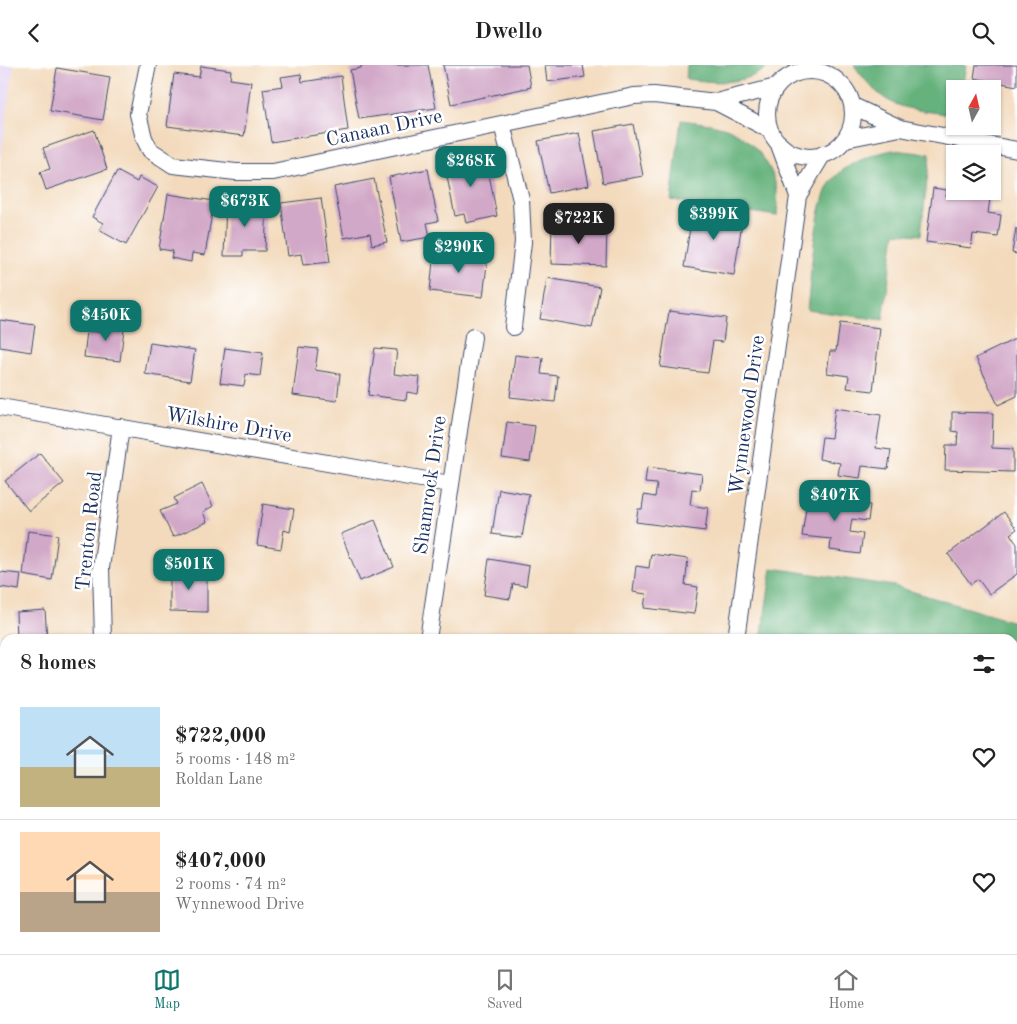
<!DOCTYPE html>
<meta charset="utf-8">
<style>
body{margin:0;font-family:"Old Standard TT",serif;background:#f6f6f6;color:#222;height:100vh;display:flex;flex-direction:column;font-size:19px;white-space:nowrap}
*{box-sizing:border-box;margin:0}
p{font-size:16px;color:#767676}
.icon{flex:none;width:28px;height:28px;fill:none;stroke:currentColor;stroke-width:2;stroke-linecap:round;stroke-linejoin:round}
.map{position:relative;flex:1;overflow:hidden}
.details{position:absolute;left:0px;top:569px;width:1018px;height:321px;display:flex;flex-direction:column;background:#fff;border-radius:15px 15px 0 0;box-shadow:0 1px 4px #0004}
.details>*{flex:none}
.needle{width:32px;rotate:8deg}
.tools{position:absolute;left:946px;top:15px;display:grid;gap:10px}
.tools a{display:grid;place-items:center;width:55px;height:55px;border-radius:0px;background:#fff;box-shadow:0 1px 4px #0004;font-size:25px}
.price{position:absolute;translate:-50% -42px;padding:0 11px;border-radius:10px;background:#0f766e;color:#fff;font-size:16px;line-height:32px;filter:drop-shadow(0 1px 2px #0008)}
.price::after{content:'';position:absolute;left:50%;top:30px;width:15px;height:11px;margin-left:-8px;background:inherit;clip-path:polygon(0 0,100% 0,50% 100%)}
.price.selected{background:#222;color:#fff}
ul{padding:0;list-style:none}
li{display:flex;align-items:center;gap:15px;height:125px;padding:0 20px}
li+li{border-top:1px solid #e0e0e0}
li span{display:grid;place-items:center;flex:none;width:140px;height:100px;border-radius:0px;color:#555}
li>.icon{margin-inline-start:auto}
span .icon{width:60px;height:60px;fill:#fffc;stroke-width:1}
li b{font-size:21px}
h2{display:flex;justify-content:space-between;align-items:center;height:60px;padding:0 20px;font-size:21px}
header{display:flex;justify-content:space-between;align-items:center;height:65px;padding:0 20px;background:#fff;font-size:22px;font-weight:700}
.tab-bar{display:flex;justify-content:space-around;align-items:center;height:70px;border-top:1px solid #e0e0e0;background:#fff;font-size:14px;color:#767676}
.tab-bar a{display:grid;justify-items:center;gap:2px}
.tab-bar .selected{color:#0f766e}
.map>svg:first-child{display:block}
</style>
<header><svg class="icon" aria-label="back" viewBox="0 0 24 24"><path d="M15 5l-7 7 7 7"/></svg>Dwello<svg class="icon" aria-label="search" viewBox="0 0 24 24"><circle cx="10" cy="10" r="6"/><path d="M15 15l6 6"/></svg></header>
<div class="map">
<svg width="1017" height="889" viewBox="0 0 1017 889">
<rect width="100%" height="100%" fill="#fff"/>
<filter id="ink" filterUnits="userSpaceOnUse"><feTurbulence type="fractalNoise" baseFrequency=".02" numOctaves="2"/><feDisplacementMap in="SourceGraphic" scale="10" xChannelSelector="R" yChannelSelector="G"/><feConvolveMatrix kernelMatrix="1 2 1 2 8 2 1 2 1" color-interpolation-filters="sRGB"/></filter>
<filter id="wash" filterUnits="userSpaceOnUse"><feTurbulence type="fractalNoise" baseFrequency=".0096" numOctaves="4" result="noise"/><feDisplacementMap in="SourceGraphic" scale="20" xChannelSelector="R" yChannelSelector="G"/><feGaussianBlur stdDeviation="1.12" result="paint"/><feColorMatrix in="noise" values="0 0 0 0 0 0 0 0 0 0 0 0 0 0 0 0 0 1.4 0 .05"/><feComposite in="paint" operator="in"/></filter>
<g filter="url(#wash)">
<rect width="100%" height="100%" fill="#f3dabc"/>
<path fill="#e2d4f3" d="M 0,0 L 14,0 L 0,96 Z"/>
<path fill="#66b27d" stroke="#40706e" d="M 687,0 L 771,0 C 744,21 717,18 686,14 Z
M 854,0 L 966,0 L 962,24 L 955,24 L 955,50 C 903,43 886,46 854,0 Z
M 681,55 C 694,57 710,58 723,62 C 749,70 774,99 777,127 C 778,135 777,143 777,151 L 671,135 Z
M 893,85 L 930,89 L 921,170 L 895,168 L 883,255 L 807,245 C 811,213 814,146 829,120 C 841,100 872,89 893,85 Z
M 772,503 L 894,521 L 1017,558 L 1017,651 L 1013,652 L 1012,574 L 761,574 Z
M 0,794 L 5,800 L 5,885 L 74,885 L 75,889 L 0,889 Z
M 1017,805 L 1017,889 L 712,889 L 712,885 L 1012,885 L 1013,806 Z"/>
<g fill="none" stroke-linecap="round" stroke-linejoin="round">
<path stroke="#7db7ee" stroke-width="5.5" d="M 0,833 L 5,838
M 46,885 L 48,889"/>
</g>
<g id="blocks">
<path fill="#d2a8c8" d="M 361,0 L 428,0 L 436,43 L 359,54 L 350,5 L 361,3 Z
M 443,0 L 527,0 L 531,22 L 451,39 Z
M 545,0 L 583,0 L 585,12 L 547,17 Z
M 976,0 L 1017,0 L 1017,21 L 974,13 Z
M 201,1 L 231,5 L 230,14 L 251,17 L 244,71 L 167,61 L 174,9 L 199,12 Z
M 57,3 L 110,12 L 103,55 L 50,46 Z
M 301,9 L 302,17 L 341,11 L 348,65 L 271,77 L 263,24 L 283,21 L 281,12 Z
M 633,59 L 643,111 L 603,118 L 594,66 Z
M 94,65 L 107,104 L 46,125 L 40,107 L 50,104 L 43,83 Z
M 579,68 L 589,120 L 549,128 L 538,76 Z
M 485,89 L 497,151 L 466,158 L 464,149 L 455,151 L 444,97 Z
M 428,104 L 438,156 L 427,158 L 430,172 L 401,177 L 389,112 Z
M 117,106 L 137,117 L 139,112 L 158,122 L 126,180 L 99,165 L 103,158 L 92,152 Z
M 374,114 L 387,177 L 372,180 L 370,168 L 344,173 L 334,122 Z
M 933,123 L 947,125 L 946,131 L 965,134 L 967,126 L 991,126 L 988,148 L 1001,150 L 998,172 L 973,169 L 971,183 L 926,177 Z
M 168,129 L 214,136 L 205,190 L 192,188 L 191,197 L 171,193 L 173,186 L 159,184 Z
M 321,133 L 330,197 L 303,200 L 301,189 L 288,191 L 281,138 Z
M 245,135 L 267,136 L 265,186 L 243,186 L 243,191 L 224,191 L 226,138 L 245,139 Z
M 693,143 L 743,151 L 734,210 L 684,202 Z
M 552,158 L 607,160 L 606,201 L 551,199 Z
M 1016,163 L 1017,164 L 1017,189 L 1012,188 Z
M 434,186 L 488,191 L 483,232 L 430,226 Z
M 547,213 L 600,222 L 592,263 L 540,254 Z
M 669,246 L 726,253 L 723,277 L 713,276 L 708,308 L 660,302 Z
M 108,254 L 125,256 L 120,296 L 84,292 L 87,266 L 107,268 Z
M 0,255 L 35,260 L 31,287 L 0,282 Z
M 840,258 L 880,263 L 873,326 L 847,323 L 849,311 L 827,308 L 830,286 L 836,286 Z
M 1017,273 L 1017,331 L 998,340 L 976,293 Z
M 150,278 L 195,285 L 190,316 L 145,309 Z
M 299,282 L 318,284 L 315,305 L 340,309 L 337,336 L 293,330 Z
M 225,283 L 263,288 L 260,311 L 246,309 L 244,321 L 220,318 Z
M 375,283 L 397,285 L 394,309 L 420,312 L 418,329 L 407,327 L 406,335 L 368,330 Z
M 515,290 L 543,293 L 541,309 L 558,311 L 555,337 L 510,332 Z
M 835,343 L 881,350 L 876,383 L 891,385 L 888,404 L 862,401 L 860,413 L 838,410 L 840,398 L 819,394 L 822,372 L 831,373 Z
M 952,347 L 993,348 L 992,383 L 1013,384 L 1013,407 L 945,405 L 946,380 L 957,380 L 958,367 L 952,366 Z
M 507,357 L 535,361 L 530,397 L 502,393 Z
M 40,388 L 64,418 L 29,446 L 5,416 Z
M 647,402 L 702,409 L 700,425 L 692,424 L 690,440 L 708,443 L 705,466 L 636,457 L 638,444 L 642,444 L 644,430 L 655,432 L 657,419 L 645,418 Z
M 202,419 L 213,441 L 203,447 L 207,457 L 173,472 L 160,446 L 177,439 L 174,433 Z
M 499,424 L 529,429 L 522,473 L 492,469 Z
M 808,428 L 841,432 L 841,436 L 870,440 L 868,456 L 852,454 L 850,467 L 863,469 L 860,489 L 830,485 L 831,474 L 802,471 Z
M 263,439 L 294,444 L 290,467 L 284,465 L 281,484 L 257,480 Z
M 1004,447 L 1017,464 L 1010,469 L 1017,479 L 1017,509 L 989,529 L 978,514 L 971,519 L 948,489 Z
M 375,455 L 394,502 L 360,516 L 341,469 Z
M 28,466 L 58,470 L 52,515 L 23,510 Z
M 651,489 L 688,494 L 685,520 L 698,522 L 694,549 L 644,543 L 646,529 L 633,527 L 636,501 L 649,503 Z
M 489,494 L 529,501 L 526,521 L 513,519 L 510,534 L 484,530 Z
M 170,506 L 207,506 L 207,547 L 170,546 Z
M 0,507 L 21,509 L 19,525 L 0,522 Z
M 45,545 L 47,574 L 17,574 L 16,547 Z
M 1017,711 L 1017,735 L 1012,736 L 1012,712 Z
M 1017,751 L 1017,777 L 1012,779 L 1012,752 Z
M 116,885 L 149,885 L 150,889 L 118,889 Z
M 294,885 L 331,885 L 334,889 L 289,889 Z
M 605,885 L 642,885 L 642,889 L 604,889 Z"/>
</g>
</g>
<g filter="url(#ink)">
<use href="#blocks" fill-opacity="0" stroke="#3b496c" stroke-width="1"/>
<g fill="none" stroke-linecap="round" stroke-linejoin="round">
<g stroke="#3b496c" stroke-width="18">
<path id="minor" d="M 148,0 L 138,49 L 144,73 L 150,85 L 173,100 L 236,107 L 273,107 L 634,31 L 654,30 L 716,37 L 776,22
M767 49a43 43 0 1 1 86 0a43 43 0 1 1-86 0Z
M 716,37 L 770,65
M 853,41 L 900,63 L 1017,85
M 502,59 L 521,135 L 523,177 L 513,262
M 845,74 L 900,63
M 778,77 L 798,131
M 0,342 L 450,419
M 103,574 L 101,503 L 121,362
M 428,574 L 473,272
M 736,574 L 798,131 L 823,89
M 195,885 L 196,889
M 384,889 L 384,885
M 691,889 L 692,885"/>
</g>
<use href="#minor" stroke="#fff" stroke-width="16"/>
</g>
</g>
<g text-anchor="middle" stroke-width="5" stroke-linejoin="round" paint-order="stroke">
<g font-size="20" fill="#1b2f5e" stroke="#fff">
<text transform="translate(384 62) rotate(-12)" y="7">Canaan Drive</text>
<text transform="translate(746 350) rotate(-82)" y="7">Wynnewood Drive</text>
<text transform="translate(229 359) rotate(10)" y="7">Wilshire Drive</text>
<text transform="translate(429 420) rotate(-82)" y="7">Shamrock Drive</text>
<text transform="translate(88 466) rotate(-84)" y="7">Trenton Road</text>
</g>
</g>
</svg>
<div class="tools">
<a><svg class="needle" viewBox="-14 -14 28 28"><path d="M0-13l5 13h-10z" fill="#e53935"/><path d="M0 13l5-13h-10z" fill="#767676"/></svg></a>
<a><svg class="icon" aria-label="layers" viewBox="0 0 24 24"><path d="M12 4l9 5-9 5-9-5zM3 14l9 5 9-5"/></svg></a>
</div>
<b class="price" style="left:471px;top:123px">$268K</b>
<b class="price" style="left:245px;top:163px">$673K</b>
<b class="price" style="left:714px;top:176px">$399K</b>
<b class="price selected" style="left:579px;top:180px">$722K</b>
<b class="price" style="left:459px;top:209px">$290K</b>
<b class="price" style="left:106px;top:277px">$450K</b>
<b class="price" style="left:835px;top:457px">$407K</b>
<b class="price" style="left:189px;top:526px">$501K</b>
<section class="details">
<h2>8 homes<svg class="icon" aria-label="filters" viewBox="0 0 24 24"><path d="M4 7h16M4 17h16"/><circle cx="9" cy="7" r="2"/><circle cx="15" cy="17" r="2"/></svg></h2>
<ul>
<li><span style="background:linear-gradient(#bfe0f5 60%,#c2b280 0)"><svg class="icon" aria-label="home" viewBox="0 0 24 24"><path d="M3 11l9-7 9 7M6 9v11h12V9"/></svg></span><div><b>$722,000</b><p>5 rooms · 148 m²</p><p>Roldan Lane</p></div><svg class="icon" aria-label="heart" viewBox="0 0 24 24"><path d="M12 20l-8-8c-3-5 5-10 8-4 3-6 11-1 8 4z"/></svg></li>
<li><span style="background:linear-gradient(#ffd9b3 60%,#b9a48a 0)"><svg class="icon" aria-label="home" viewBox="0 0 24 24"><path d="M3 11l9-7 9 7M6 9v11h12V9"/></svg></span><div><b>$407,000</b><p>2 rooms · 74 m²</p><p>Wynnewood Drive</p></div><svg class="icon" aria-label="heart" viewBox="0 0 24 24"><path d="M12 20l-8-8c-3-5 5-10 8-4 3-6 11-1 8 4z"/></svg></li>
</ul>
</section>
</div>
<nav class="tab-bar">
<a class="selected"><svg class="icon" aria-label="map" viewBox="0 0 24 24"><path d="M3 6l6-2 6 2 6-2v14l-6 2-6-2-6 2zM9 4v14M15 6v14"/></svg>Map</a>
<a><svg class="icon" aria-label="saved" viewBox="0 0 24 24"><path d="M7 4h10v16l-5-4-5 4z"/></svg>Saved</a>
<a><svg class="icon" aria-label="home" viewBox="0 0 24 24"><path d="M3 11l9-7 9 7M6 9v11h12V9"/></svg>Home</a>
</nav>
